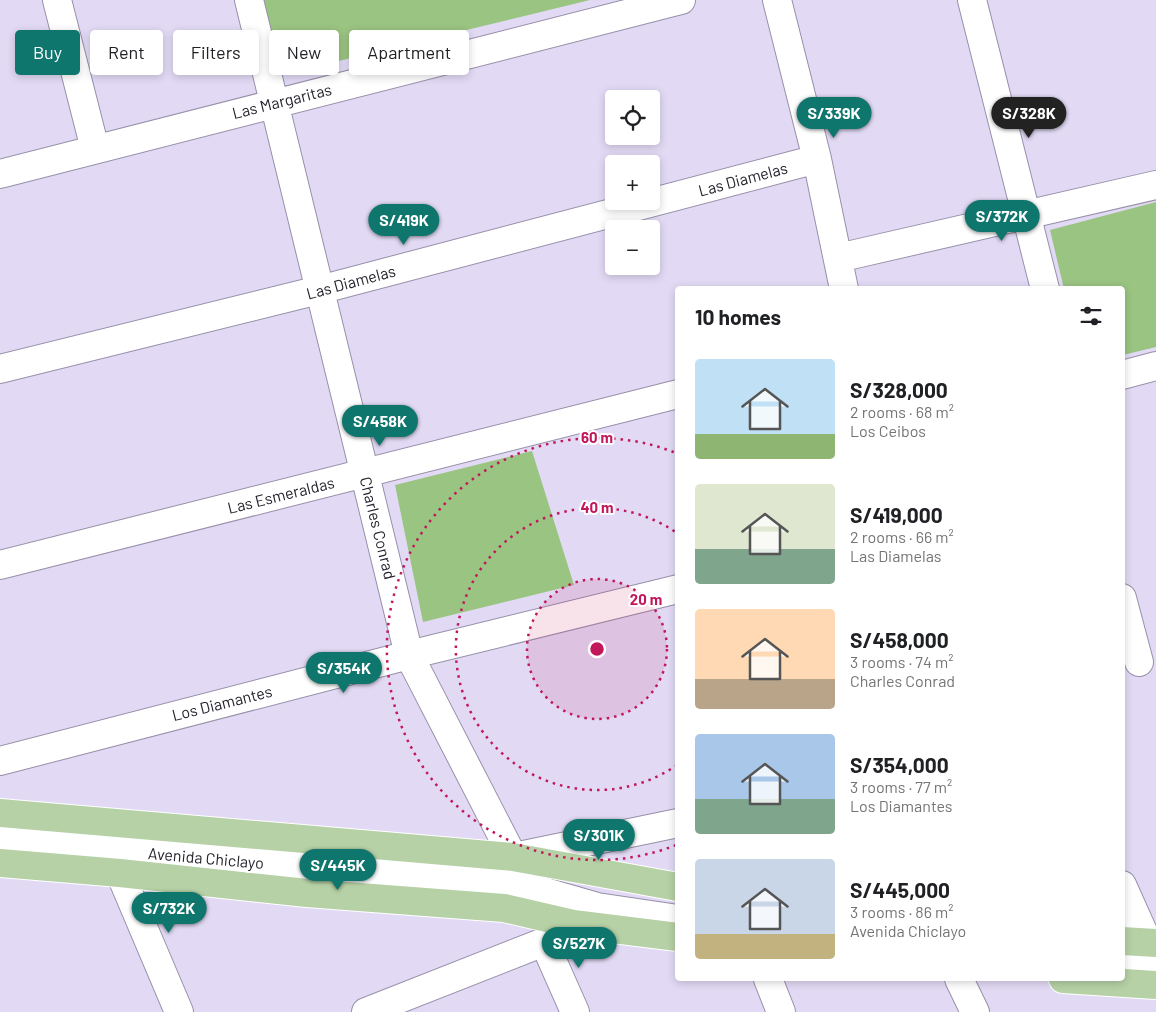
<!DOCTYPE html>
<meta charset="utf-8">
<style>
body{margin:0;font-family:Barlow,sans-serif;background:#f6f6f6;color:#202124;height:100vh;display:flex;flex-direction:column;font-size:19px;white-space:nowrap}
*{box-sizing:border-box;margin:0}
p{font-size:16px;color:#757577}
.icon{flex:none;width:28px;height:28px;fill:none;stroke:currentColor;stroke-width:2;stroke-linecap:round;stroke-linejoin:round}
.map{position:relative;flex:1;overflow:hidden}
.details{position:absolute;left:675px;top:286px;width:450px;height:695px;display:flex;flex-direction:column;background:#fff;border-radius:5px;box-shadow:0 2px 8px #0003}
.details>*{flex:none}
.banner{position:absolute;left:15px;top:30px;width:475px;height:45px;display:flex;gap:10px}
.buttons{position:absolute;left:605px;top:90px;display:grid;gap:10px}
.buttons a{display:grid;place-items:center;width:55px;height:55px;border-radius:5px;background:#fff;box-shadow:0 2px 8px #0003;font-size:25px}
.price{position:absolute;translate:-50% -42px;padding:0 11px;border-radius:18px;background:#0f766e;color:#fff;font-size:16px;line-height:32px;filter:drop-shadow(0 1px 2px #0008)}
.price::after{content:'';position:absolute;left:50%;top:30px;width:15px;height:11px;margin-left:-8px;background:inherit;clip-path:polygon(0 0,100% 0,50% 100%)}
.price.on{background:#222;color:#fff}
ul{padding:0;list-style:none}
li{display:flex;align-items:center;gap:15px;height:125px;padding:0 20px}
li span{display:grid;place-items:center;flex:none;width:140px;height:100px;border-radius:5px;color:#555}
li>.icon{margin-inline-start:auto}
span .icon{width:60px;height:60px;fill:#fffc;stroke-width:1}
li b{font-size:21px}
h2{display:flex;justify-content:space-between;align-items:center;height:60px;padding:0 20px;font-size:21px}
.tag{padding:0 18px;border-radius:5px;background:#fff;box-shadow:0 2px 8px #0003;font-size:18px;line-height:45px}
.tag.on{background:#0f766e;color:#fff}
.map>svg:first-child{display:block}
</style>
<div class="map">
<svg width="1156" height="1012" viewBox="0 0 1156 1012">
<rect width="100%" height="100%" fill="#e2daf5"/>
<path fill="#9ac482" d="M 263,0 L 590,0 L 281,75 Z
M 1156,202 L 1156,347 L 1123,355 L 1122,289 L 1064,289 L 1050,230 Z
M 532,451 L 574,585 L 423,622 L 395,485 Z"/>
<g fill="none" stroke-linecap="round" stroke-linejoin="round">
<g stroke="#9790a9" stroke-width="30">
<path id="minor" d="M 57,0 L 95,149
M 249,0 L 409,655 L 513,857 L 531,888
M 777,0 L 817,159 L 844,289
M 972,0 L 1045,289
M 0,174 L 681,0
M 838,258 L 1156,185
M 0,369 L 319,290 L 817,159
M 1122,375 L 1156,366
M 0,565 L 678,394
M 1122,598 L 1139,662
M 0,761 L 409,655 L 678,589
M 0,839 L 358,871 L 492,880 L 531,888 L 597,907 L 678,919
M 514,857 L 678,823
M 120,873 L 179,1012
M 1122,885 L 1148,943
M 544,942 L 575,1012
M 1122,963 L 1156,966
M 768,979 L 781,1012
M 959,979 L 975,1012
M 366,1012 L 544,942 L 573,924"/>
</g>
<g stroke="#fff" stroke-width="30">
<path id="major" d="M 0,813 L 513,857 L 678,887
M 0,863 L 120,873 L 307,893 L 504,908 L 573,924 L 678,937
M 1122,941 L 1156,943
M 1063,979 L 1156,985"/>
</g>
<use href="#minor" stroke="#fff" stroke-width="28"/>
<use href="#major" stroke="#b6d1a6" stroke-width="28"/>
</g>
<circle cx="597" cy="649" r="70" fill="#c2185b" fill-opacity=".12"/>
<g fill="none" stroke="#c2185b" stroke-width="2.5" stroke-dasharray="2.5 5">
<circle cx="597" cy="649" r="70"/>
<path d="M677 765A141 141 0 1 1 677 533"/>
<path d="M676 845A211 211 0 1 1 676 453"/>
</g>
<g text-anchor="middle" stroke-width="4" stroke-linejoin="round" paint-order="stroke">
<g font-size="16" fill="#25222c" stroke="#fff">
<text transform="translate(282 101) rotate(-14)" y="6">Las Margaritas</text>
<text transform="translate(743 179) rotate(-15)" y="6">Las Diamelas</text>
<text transform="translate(351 282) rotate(-15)" y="6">Las Diamelas</text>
<text transform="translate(281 495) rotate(-14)" y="6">Las Esmeraldas</text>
<text transform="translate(378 528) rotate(76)" y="6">Charles Conrad</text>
<text transform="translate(222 703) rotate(-14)" y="6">Los Diamantes</text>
<text transform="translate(206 858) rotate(5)" y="6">Avenida Chiclayo</text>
</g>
</g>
<circle cx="597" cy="649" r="8" fill="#c2185b" stroke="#fff" stroke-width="2.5"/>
<g font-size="15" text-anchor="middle" font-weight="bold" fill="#c2185b" stroke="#fff" stroke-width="4" stroke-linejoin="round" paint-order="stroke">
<text x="597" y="443">60 m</text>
<text x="597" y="513">40 m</text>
<text x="646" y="605">20 m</text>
</g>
</svg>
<div class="buttons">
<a><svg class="icon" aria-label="locate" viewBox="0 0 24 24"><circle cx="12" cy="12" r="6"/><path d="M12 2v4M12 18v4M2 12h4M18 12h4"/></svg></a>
<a>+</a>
<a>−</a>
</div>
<b class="price" style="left:834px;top:139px">S/339K</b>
<b class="price on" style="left:1029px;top:139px">S/328K</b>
<b class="price" style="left:1002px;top:242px">S/372K</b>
<b class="price" style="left:404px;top:246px">S/419K</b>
<b class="price" style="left:380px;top:447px">S/458K</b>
<b class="price" style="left:344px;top:694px">S/354K</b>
<b class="price" style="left:599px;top:861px">S/301K</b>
<b class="price" style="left:338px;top:891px">S/445K</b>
<b class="price" style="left:169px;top:934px">S/732K</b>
<b class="price" style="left:579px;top:969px">S/527K</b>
<div class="banner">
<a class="tag on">Buy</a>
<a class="tag">Rent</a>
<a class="tag">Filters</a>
<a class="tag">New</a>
<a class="tag">Apartment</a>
</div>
<section class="details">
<h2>10 homes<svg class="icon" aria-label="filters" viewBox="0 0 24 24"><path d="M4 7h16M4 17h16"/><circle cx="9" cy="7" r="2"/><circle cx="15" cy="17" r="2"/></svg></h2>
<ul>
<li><span style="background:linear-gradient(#bfe0f5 75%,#8fb573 0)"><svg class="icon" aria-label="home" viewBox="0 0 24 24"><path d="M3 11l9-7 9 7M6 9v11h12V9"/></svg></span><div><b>S/328,000</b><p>2 rooms · 68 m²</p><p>Los Ceibos</p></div></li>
<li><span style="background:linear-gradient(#dfe7d0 65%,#7fa58c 0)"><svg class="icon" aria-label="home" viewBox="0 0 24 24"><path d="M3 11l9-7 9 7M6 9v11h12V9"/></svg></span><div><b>S/419,000</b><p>2 rooms · 66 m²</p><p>Las Diamelas</p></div></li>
<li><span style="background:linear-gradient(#ffd9b3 70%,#b9a48a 0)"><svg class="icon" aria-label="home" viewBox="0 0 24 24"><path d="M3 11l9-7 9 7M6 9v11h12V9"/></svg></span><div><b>S/458,000</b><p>3 rooms · 74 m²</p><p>Charles Conrad</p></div></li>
<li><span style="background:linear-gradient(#a9c7e8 65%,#7fa58c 0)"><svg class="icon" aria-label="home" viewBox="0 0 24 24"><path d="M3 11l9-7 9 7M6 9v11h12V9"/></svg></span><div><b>S/354,000</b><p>3 rooms · 77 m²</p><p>Los Diamantes</p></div></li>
<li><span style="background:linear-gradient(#c9d6e8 75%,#c2b280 0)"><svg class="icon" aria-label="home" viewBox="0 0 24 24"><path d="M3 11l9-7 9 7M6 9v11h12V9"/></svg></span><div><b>S/445,000</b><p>3 rooms · 86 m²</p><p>Avenida Chiclayo</p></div></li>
</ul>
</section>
</div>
